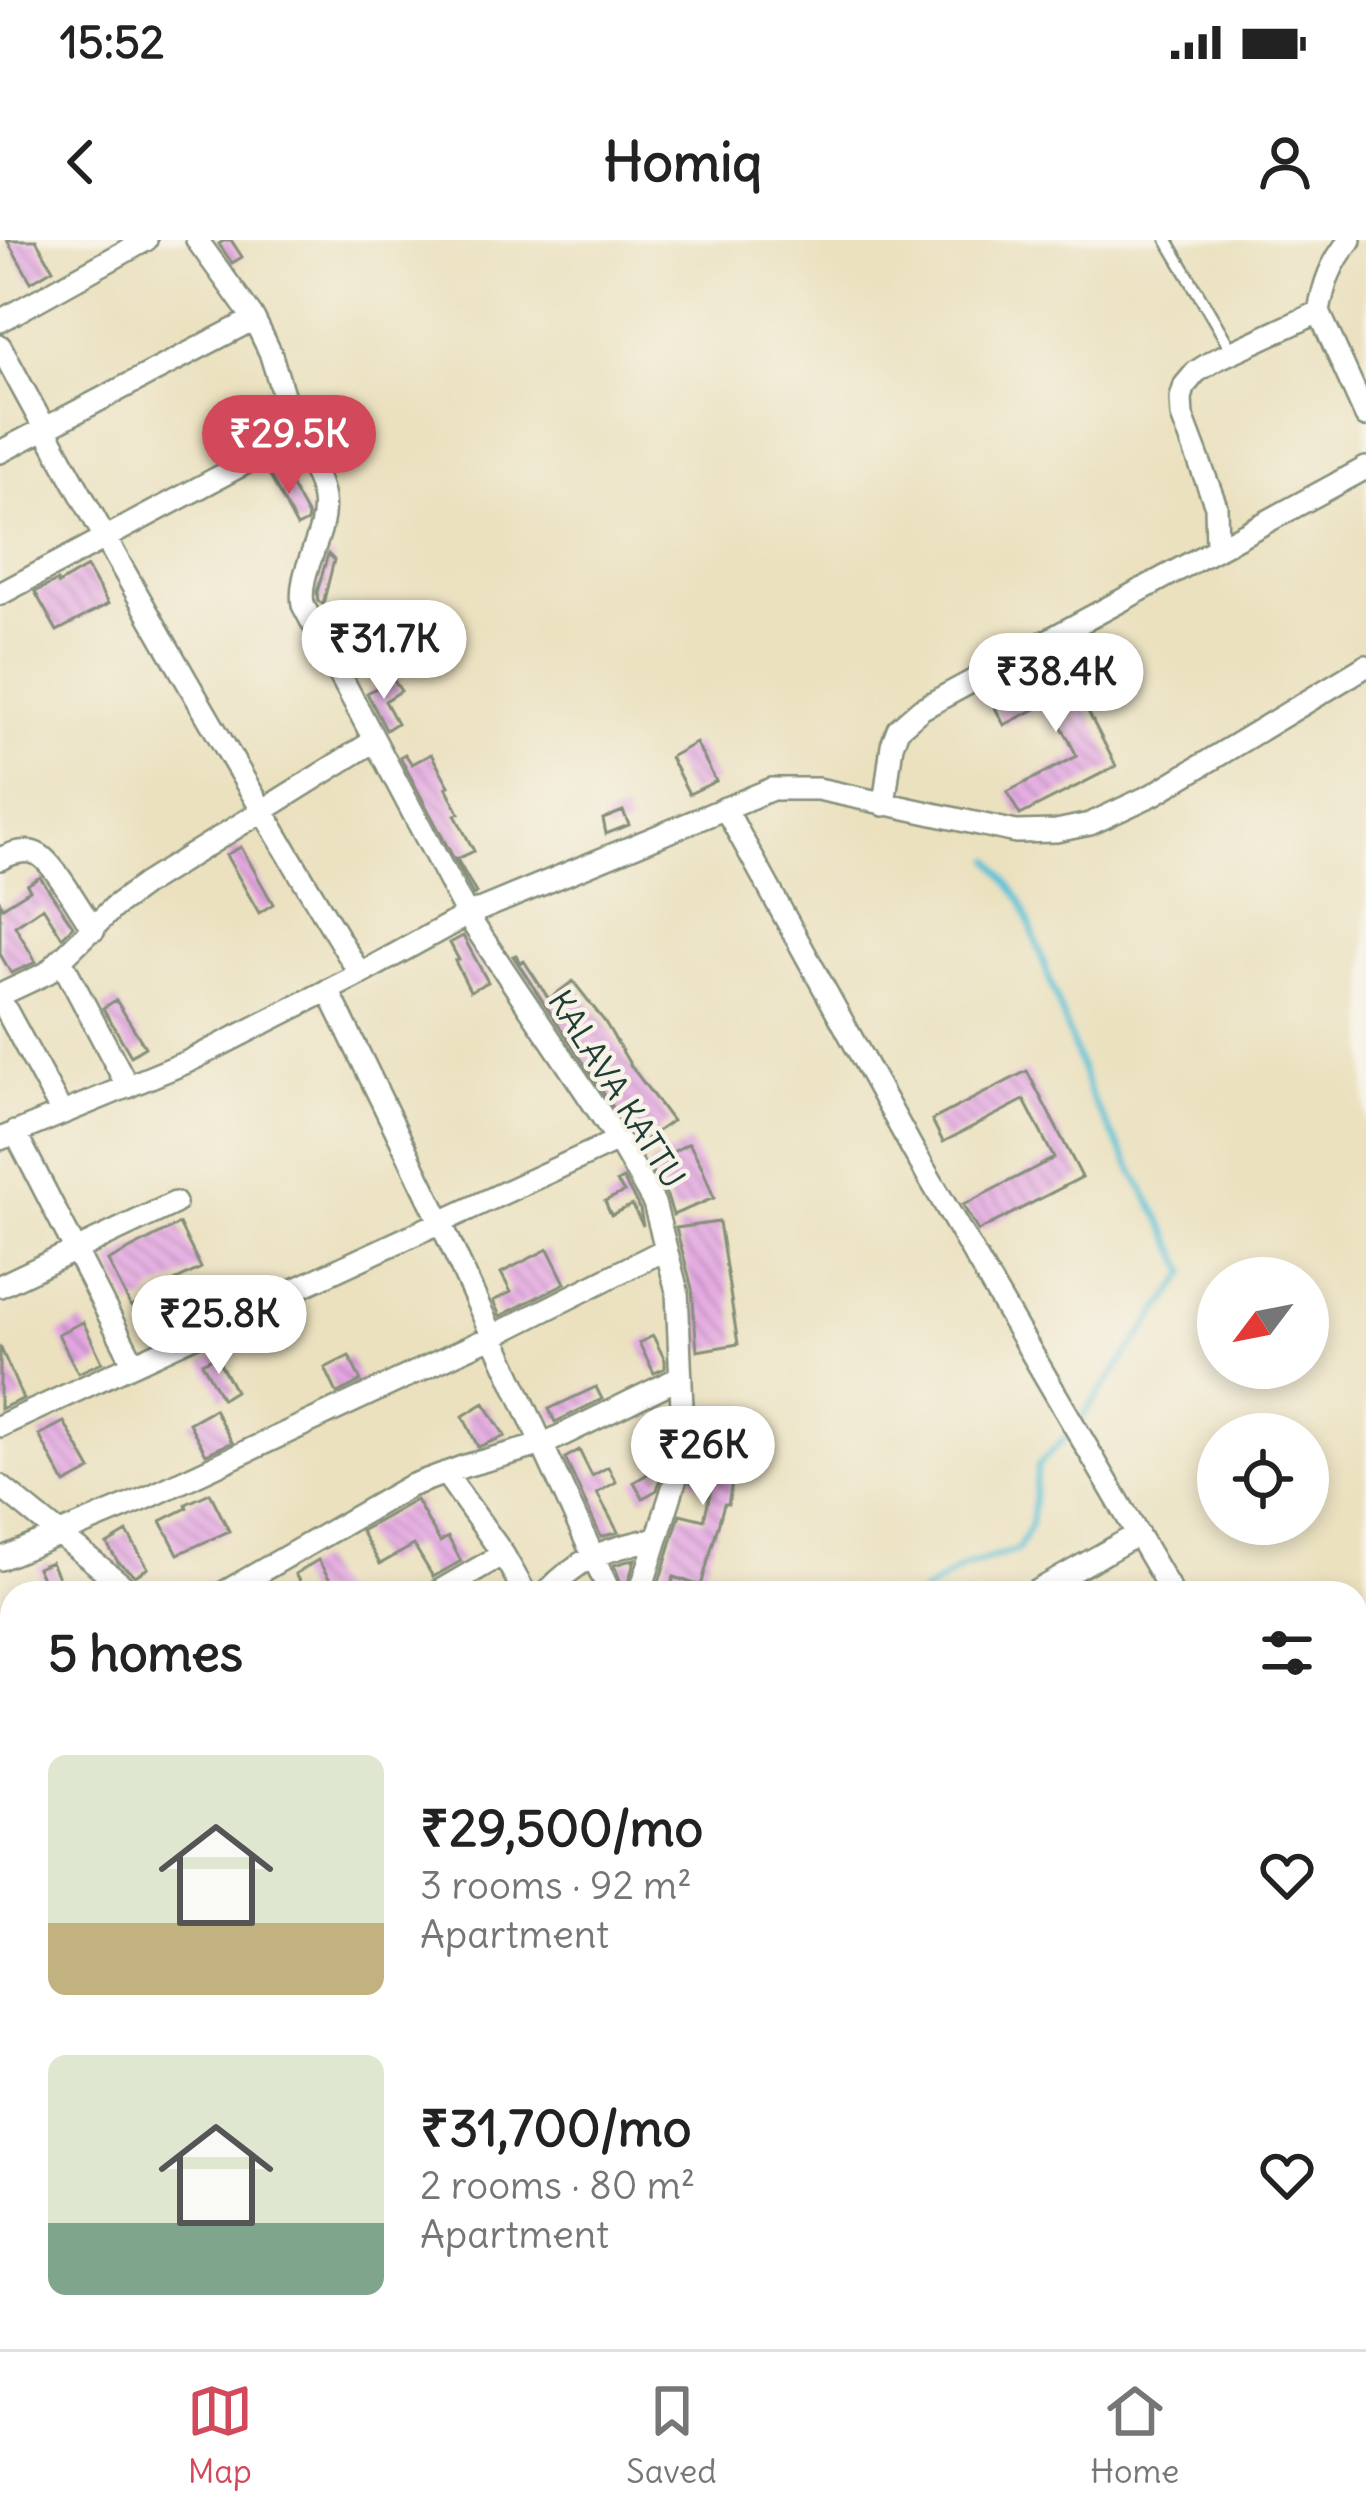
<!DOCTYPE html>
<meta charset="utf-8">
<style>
body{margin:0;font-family:Delius,sans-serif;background:#f2f2f2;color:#222;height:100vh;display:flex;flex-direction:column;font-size:45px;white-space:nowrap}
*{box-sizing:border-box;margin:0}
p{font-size:39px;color:#767676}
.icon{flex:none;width:66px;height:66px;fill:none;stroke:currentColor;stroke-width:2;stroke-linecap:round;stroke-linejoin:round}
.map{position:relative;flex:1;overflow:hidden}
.side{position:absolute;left:0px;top:1341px;width:1368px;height:768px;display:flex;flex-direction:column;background:#fff;border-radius:36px 36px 0 0;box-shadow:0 6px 18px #0003}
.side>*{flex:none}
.needle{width:78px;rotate:238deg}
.buttons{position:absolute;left:1197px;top:1017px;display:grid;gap:24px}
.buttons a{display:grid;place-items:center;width:132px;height:132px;border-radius:50%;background:#fff;box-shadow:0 6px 18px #0003;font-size:60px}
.price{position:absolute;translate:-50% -102px;padding:0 27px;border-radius:42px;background:#fff;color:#222;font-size:39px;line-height:78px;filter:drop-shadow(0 3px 6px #0008)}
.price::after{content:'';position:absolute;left:50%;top:72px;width:36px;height:27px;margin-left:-18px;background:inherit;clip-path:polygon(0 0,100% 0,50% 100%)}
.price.current{background:#d1495b;color:#fff}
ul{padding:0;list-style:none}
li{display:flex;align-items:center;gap:36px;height:300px;padding:0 48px}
li span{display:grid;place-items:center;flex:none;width:336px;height:240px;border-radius:18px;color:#555}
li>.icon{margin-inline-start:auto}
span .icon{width:144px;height:144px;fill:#fffc;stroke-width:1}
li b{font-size:51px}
h2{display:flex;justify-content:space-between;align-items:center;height:144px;padding:0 48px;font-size:51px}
.status{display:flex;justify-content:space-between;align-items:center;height:84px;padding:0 60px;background:#fff;direction:ltr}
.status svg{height:33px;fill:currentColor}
header{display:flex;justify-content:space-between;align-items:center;height:156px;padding:0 48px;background:#fff;font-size:54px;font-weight:700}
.dock{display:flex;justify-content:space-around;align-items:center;height:168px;border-top:3px solid #e0e0e0;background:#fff;font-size:33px;color:#767676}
.dock a{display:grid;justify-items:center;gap:6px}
.dock .current{color:#d1495b}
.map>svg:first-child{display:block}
</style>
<div class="status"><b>15:52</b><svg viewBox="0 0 49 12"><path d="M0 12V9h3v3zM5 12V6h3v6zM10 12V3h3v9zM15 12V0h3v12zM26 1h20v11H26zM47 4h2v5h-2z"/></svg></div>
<header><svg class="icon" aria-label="back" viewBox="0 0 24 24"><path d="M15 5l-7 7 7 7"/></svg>Homiq<svg class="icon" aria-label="person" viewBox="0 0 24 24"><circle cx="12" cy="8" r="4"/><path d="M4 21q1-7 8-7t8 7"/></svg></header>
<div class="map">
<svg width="1366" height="2109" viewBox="0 0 1366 2109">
<defs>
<pattern id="building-back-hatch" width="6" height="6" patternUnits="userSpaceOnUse" patternTransform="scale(3)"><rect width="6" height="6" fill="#e4a6e2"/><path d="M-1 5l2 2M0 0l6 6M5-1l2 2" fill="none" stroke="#b888b8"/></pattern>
</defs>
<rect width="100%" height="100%" fill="#f7f3e8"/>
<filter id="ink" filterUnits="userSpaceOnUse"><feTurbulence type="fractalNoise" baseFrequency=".00833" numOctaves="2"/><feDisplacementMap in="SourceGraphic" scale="24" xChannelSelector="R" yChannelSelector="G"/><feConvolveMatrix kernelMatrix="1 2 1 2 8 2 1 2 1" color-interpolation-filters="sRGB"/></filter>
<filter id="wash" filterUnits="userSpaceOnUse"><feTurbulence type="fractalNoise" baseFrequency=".004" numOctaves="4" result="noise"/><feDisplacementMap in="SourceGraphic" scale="48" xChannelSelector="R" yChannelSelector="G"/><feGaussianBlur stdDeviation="2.7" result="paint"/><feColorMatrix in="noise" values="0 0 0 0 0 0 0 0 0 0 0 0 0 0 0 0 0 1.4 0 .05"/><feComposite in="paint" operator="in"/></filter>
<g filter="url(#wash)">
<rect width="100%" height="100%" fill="#ebe1bf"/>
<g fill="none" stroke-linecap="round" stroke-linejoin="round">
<path stroke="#58c0d5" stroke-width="6" d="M 992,620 L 1022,662 L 1092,859 L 1167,991 L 1187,1032 L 1078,1183
M 922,1353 L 965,1326 L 1018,1310 L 1031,1284 L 1038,1225 L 1070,1193"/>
</g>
<g id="blocks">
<path fill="url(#building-back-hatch)" d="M 7,0 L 36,0 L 53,29 L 31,42 Z
M 225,0 L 231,0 L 242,17 L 232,23 L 219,4 Z
M 281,227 L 308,276 L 307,282 L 297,287 L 269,234 Z
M 328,314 L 334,320 L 323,364 L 318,361 L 317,352 Z
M 87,327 L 108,364 L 57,391 L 35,352 L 57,341 L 58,344 Z
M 1062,421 L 1116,526 L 1020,575 L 1007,552 L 1077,516 L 1049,462 L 1004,485 L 990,458 Z
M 393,439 L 401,451 L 385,461 L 397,483 L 386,490 L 367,453 Z
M 696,503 L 716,541 L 689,554 L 670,517 Z
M 405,514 L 412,524 L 431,514 L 449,546 L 446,547 L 459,573 L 455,575 L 474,611 L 457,619 L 476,653 L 473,655 L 400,517 Z
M 623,571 L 629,585 L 606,594 L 603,579 Z
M 241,607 L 273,664 L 259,673 L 226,615 Z
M 40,637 L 73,686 L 62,697 L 43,667 L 15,686 L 36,722 L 11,733 L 0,714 L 0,662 L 3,667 L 30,650 L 27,645 Z
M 463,696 L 488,742 L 470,751 L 455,721 L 459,720 L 450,703 Z
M 516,715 L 521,723 L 524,721 L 549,759 L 573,741 L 605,782 L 631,826 L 672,881 L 638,905 L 513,716 Z
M 116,760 L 145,807 L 131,816 L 103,768 Z
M 1027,831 L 1082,937 L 978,991 L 963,965 L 1054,918 L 1024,860 L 943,902 L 932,880 Z
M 689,903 L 702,927 L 714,958 L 673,975 L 667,956 L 649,925 Z
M 623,939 L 640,969 L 643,986 L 632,965 L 611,975 L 605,961 L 624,952 L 617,942 Z
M 719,982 L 738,1104 L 697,1111 L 692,1048 L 676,988 Z
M 179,984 L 201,1028 L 150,1053 L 151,1057 L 131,1067 L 108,1021 Z
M 548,1009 L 565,1043 L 500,1076 L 493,1061 L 511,1052 L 501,1033 Z
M 83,1082 L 102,1122 L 78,1133 L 58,1094 Z
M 653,1096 L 665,1120 L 665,1128 L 654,1133 L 639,1103 Z
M 0,1106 L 23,1159 L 0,1169 Z
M 216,1116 L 235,1151 L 222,1159 L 202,1123 Z
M 349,1116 L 361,1141 L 337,1153 L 325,1128 Z
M 596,1147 L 602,1159 L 555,1182 L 549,1169 Z
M 484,1163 L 505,1196 L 478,1207 L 463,1176 Z
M 214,1169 L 232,1202 L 206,1214 L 189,1183 Z
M 667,1178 L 666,1204 L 659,1208 L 649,1188 Z
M 64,1182 L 91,1230 L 65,1244 L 39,1195 Z
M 737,1185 L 739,1206 L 728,1264 L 724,1264 L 701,1346 L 674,1337 L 668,1353 L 656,1352 L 680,1274 L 704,1280 L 712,1245 L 691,1242 L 694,1222 L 706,1244 L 697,1201 L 701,1198 L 699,1186 Z
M 579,1210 L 592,1236 L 608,1227 L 616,1242 L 597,1253 L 618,1292 L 601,1297 L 565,1218 Z
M 658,1228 L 662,1233 L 657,1250 L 643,1258 L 634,1242 Z
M 210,1253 L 229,1291 L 178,1314 L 161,1281 L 187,1268 L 186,1264 Z
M 416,1260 L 440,1302 L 448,1297 L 461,1321 L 433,1337 L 414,1305 L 380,1324 L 361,1291 Z
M 127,1292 L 148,1328 L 135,1336 L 118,1322 L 107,1304 Z
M 635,1319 L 625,1353 L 614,1325 Z
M 318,1320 L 338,1353 L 306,1353 L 295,1334 Z
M 51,1322 L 65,1353 L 49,1353 L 37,1328 Z"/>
</g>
</g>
<g filter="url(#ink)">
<use href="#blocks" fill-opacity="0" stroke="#858f7a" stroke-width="3"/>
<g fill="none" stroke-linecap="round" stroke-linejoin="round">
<g stroke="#858f7a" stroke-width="15">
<path id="service" d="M 1167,0 L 1232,111"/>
</g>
<g stroke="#858f7a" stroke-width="26">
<path id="minor" d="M 197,0 L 254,79 L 270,112 L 296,196
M 1319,72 C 1324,43 1331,23 1350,0
M 0,81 L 146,0
M 0,106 C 114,319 235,527 360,734
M 0,212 L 254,79
M 1217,307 L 1216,266 L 1182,176 L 1181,158 L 1185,145 L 1196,132 L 1215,120 L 1319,72 L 1366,176
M 0,354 L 296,196 C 305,215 320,238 323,259 C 328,296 297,329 303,365 L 467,675 L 618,900 L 654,963 L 677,1051 L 683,1191 L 678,1232 L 640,1353
M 884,565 L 892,505 L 898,489 L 921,469 L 1366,228
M 725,568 L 913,910 L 1172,1353
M 0,619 C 12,613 27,608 39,615 C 55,624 82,673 94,690
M 61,720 L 128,847
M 328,750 L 441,983 L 610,1353
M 0,755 L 47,733 L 115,666 L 145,644 L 374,501
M 0,759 L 62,873
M 15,892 L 134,1124
M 0,899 L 187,822 L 360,734 L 467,675 L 772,549 L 818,549 L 1016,592 L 1056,591 L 1090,584 L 1154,554 L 1366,426
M 0,1046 L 175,963
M 0,1186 L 618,900
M 445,1233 L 503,1314 L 525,1353
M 0,1246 L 132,1353
M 0,1319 L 149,1257 L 493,1096 L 666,1009
M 223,1353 L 410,1246 L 465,1226 L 544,1204 L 681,1137
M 436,1353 L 503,1314
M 546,1353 C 584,1313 605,1311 656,1298
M 1034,1353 L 1138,1294
M 0,1450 L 12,1445
M 0,1465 L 12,1492
M 1356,1678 L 1366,1696
M 0,1979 L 12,1974
M 791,2097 L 793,2109
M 47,2109 L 78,2097
M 246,2109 L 253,2097
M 346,2109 L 352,2097
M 1357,2109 L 1356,2010 L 1366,1949"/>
</g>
<use href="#service" stroke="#fff" stroke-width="10"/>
<use href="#minor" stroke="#fff" stroke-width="21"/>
</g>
</g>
<g text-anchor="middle" stroke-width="9" stroke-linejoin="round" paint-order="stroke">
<g font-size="33" fill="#1f3d34" stroke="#f7f3e8">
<text transform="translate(617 849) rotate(58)" y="12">KALAVA KATTU</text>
</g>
</g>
</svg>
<div class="buttons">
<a><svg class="needle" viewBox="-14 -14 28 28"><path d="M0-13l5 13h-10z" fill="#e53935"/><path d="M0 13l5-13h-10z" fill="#767676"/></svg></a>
<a><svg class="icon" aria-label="locate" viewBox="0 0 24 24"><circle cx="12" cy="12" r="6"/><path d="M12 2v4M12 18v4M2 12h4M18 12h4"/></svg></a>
</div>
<b class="price current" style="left:289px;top:257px">₹29.5K</b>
<b class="price" style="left:384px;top:462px">₹31.7K</b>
<b class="price" style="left:1056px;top:495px">₹38.4K</b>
<b class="price" style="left:219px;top:1137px">₹25.8K</b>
<b class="price" style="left:703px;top:1268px">₹26K</b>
<section class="side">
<h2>5 homes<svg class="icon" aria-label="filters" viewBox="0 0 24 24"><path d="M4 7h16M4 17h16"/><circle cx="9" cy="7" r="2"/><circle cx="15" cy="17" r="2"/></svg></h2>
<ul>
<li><span style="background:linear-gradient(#dfe7d0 70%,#c2b280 0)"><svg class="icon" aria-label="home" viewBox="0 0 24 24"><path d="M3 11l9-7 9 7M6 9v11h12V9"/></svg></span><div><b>₹29,500/mo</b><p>3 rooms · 92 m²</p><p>Apartment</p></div><svg class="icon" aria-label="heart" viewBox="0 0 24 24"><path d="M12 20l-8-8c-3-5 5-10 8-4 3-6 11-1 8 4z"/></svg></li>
<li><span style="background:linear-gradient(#dfe7d0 70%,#7fa58c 0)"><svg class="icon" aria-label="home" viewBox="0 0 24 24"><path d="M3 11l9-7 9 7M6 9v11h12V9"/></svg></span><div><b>₹31,700/mo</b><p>2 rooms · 80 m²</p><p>Apartment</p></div><svg class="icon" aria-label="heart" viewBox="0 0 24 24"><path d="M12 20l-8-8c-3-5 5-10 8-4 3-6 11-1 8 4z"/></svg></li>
</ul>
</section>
</div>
<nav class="dock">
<a class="current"><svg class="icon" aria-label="map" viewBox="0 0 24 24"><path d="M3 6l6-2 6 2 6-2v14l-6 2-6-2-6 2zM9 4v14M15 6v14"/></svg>Map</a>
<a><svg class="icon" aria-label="saved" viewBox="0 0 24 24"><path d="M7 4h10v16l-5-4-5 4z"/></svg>Saved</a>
<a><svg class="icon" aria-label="home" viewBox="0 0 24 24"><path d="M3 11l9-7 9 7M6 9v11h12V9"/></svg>Home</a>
</nav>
